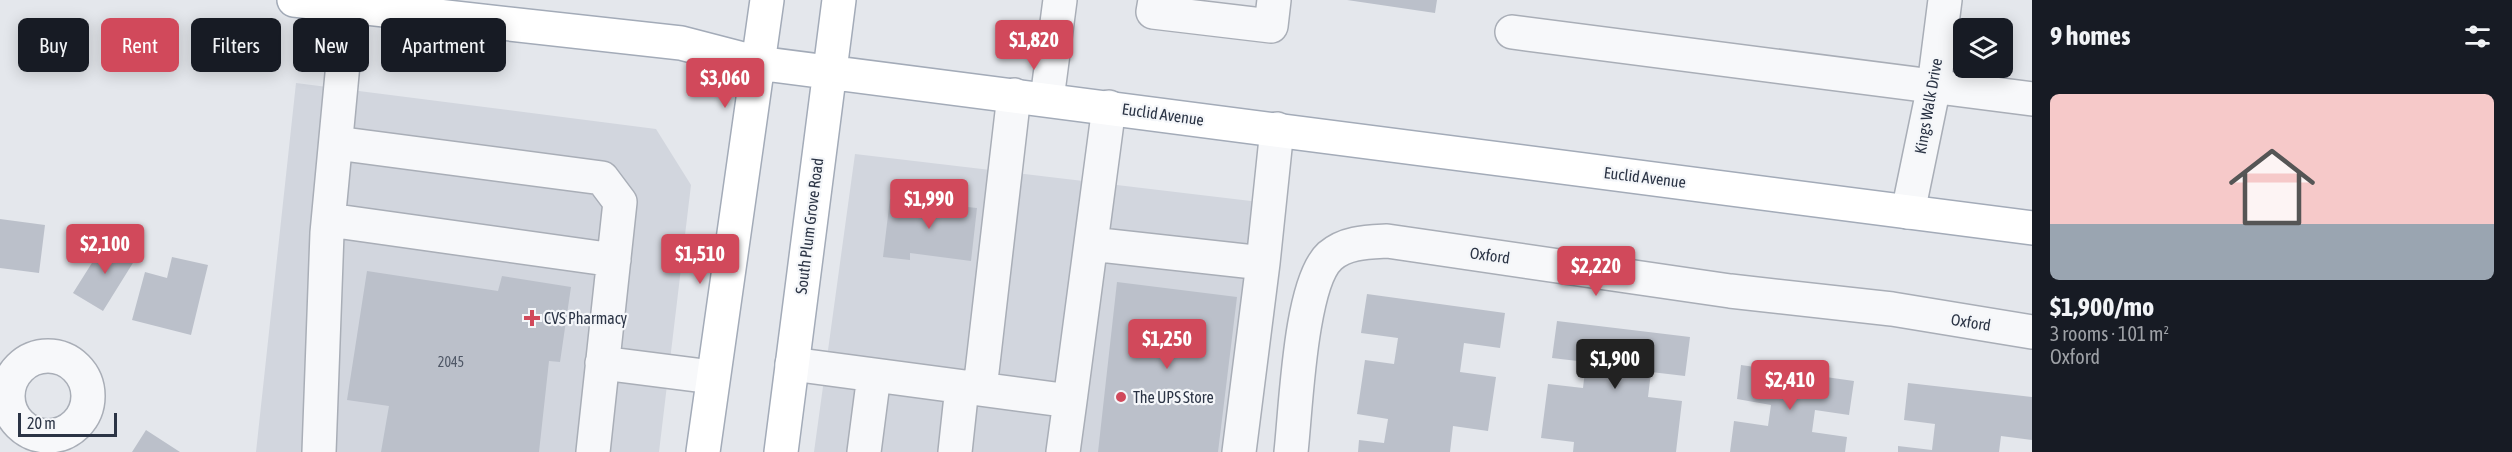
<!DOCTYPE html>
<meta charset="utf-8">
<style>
body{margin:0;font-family:"Asap Condensed",sans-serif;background:#20242c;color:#f1f3f6;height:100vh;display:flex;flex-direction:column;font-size:22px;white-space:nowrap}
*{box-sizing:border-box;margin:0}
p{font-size:20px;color:#9ea1a6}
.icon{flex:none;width:33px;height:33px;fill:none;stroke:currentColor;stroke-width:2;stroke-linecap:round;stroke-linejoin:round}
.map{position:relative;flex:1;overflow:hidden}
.drawer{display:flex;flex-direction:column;background:#171b24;width:480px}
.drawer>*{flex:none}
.top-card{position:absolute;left:18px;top:18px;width:570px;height:54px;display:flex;gap:12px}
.buttons{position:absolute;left:1953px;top:18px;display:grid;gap:12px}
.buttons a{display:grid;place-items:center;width:60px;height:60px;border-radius:9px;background:#171b24;box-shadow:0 3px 15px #0003;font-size:30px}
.scale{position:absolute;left:18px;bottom:15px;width:99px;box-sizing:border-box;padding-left:6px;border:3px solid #2b3445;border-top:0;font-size:16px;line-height:21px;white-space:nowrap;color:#2b3445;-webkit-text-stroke:4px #f4f6f9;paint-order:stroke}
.price{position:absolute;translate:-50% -51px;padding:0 14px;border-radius:6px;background:#d1495b;color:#fff;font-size:20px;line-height:39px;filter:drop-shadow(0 2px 3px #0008)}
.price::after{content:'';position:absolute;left:50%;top:36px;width:18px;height:14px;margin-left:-9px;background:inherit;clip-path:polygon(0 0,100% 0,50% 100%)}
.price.selected{background:#222;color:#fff}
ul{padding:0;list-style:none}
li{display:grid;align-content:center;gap:12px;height:318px;padding:0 18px}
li+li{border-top:2px solid #363941}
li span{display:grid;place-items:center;height:186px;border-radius:9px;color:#555}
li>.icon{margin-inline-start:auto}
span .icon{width:108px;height:108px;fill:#fffc;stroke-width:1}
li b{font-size:26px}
h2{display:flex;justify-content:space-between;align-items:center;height:72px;padding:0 18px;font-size:26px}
.pill{padding:0 21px;border-radius:9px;background:#171b24;box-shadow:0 3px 15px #0003;font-size:21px;line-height:54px}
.pill.selected{background:#d1495b;color:#fff}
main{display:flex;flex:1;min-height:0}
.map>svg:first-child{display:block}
</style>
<main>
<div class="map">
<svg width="2032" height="452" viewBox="0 0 2032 452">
<rect width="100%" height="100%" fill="#e4e7ec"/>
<path fill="#d2d6de" d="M 296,83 L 656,129 L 691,185 L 659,452 L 256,452 Z
M 855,154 L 1285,205 L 1253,452 L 814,452 Z"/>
<path fill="#bbc0ca" d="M 1347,0 L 1437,0 L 1435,13 Z
M 890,199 L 977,208 L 971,261 L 910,253 L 910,260 L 883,257 Z
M 0,219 L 45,225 L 39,273 L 0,268 Z
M 107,239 L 136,258 L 103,311 L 73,293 Z
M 172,257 L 208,265 L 191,335 L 132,320 L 145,272 L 167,278 Z
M 367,271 L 498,291 L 502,276 L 571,287 L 560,362 L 549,361 L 539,452 L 381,452 L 389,406 L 347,400 Z
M 1117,282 L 1237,297 L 1218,452 L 1098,452 Z
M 1367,294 L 1505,313 L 1500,348 L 1464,343 L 1460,372 L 1496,377 L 1488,431 L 1453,426 L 1450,452 L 1358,452 L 1359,440 L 1384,443 L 1388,419 L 1357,414 L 1365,360 L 1394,364 L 1398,338 L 1361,333 Z
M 1557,321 L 1690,337 L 1685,376 L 1651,372 L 1648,397 L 1682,401 L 1676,452 L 1573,452 L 1574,442 L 1541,438 L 1548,384 L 1583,388 L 1586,362 L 1552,358 Z
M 1741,365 L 1854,381 L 1849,415 L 1815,410 L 1812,432 L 1847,437 L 1845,452 L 1730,452 L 1734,421 L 1768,426 L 1771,405 L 1737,399 Z
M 1908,383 L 2032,397 L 2032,440 L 2001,436 L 1999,452 L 1898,452 L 1898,446 L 1932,450 L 1935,424 L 1904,420 Z
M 146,430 L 180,452 L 132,452 Z"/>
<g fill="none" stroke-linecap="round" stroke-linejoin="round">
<g stroke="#a9aeb7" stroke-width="36">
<path id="minor" d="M 1155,0 L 1153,12 L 1271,26 L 1274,0
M 1512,32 L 2032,99
M 1047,99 L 1060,0
M 336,143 L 602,178 L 620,202 L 593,452
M 1908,212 L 1934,86 L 1945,0
M 329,220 L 614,260
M 1091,244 L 1263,263 L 1239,452
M 1263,263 L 1277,129
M8 396a40 40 0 1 1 80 0a40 40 0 1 1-80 0Z
M 602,363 L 712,377
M 792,364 L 1070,401 L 1063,452
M 980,389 L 1014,95
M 1070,401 L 1109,107
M 319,452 L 327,233 L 349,0
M 864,452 L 874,375
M 955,452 L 962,387
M 1291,452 C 1296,408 1300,283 1330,256 C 1346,242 1368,242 1387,241 L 1730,291 L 1892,309 L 2032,332"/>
</g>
<g stroke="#a3abb8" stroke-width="36">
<path id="major" d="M 294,0 L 681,43 L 758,63 L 2032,228
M 703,452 L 767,0
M 781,452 L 839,0"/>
</g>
<use href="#minor" stroke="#f7f8fa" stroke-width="33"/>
<use href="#major" stroke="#fff" stroke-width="33"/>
</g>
<g fill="#d1495b" stroke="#f4f6f9" stroke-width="2">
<path d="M529 309h6v6h6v6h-6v6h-6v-6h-6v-6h6z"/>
<circle cx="1121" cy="397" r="6"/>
</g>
<g text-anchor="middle" stroke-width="4.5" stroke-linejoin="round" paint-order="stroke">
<g font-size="14" fill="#4f5766">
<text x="451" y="367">2045</text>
</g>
<g font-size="16" fill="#2b3445" stroke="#f4f6f9">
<text transform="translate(1928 106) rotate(-80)" y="6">Kings Walk Drive</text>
<text transform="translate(1163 114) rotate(8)" y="6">Euclid Avenue</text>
<text transform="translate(1645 177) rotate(7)" y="6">Euclid Avenue</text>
<text transform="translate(809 226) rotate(-83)" y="6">South Plum Grove Road</text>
<text transform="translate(1490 255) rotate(8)" y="6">Oxford</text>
<text transform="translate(1971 322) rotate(9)" y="6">Oxford</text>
</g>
<g font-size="16" fill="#2b3445" stroke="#f4f6f9" text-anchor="start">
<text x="544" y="324">CVS Pharmacy</text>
<text x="1133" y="403">The UPS Store</text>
</g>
</g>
</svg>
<div class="buttons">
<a><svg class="icon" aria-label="layers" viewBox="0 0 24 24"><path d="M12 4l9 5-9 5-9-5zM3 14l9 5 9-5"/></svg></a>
</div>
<div class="scale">20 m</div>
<b class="price" style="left:1034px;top:71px">$1,820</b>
<b class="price" style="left:725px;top:109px">$3,060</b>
<b class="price" style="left:929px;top:230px">$1,990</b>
<b class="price" style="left:105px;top:275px">$2,100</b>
<b class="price" style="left:700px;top:285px">$1,510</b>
<b class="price" style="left:1596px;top:297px">$2,220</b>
<b class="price" style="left:1167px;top:370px">$1,250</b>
<b class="price selected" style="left:1615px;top:390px">$1,900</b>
<b class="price" style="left:1790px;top:411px">$2,410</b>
<div class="top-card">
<a class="pill">Buy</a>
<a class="pill selected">Rent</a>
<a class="pill">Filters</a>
<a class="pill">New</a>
<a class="pill">Apartment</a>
</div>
</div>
<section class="drawer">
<h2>9 homes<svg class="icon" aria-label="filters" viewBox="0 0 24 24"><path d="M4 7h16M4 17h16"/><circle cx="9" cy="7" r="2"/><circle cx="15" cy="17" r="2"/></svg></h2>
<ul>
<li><span style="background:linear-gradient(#f6c9c9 70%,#9aa5b1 0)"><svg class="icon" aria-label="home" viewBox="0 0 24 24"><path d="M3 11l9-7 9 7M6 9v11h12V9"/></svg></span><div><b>$1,900/mo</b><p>3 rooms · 101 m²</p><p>Oxford</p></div></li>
</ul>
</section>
</main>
